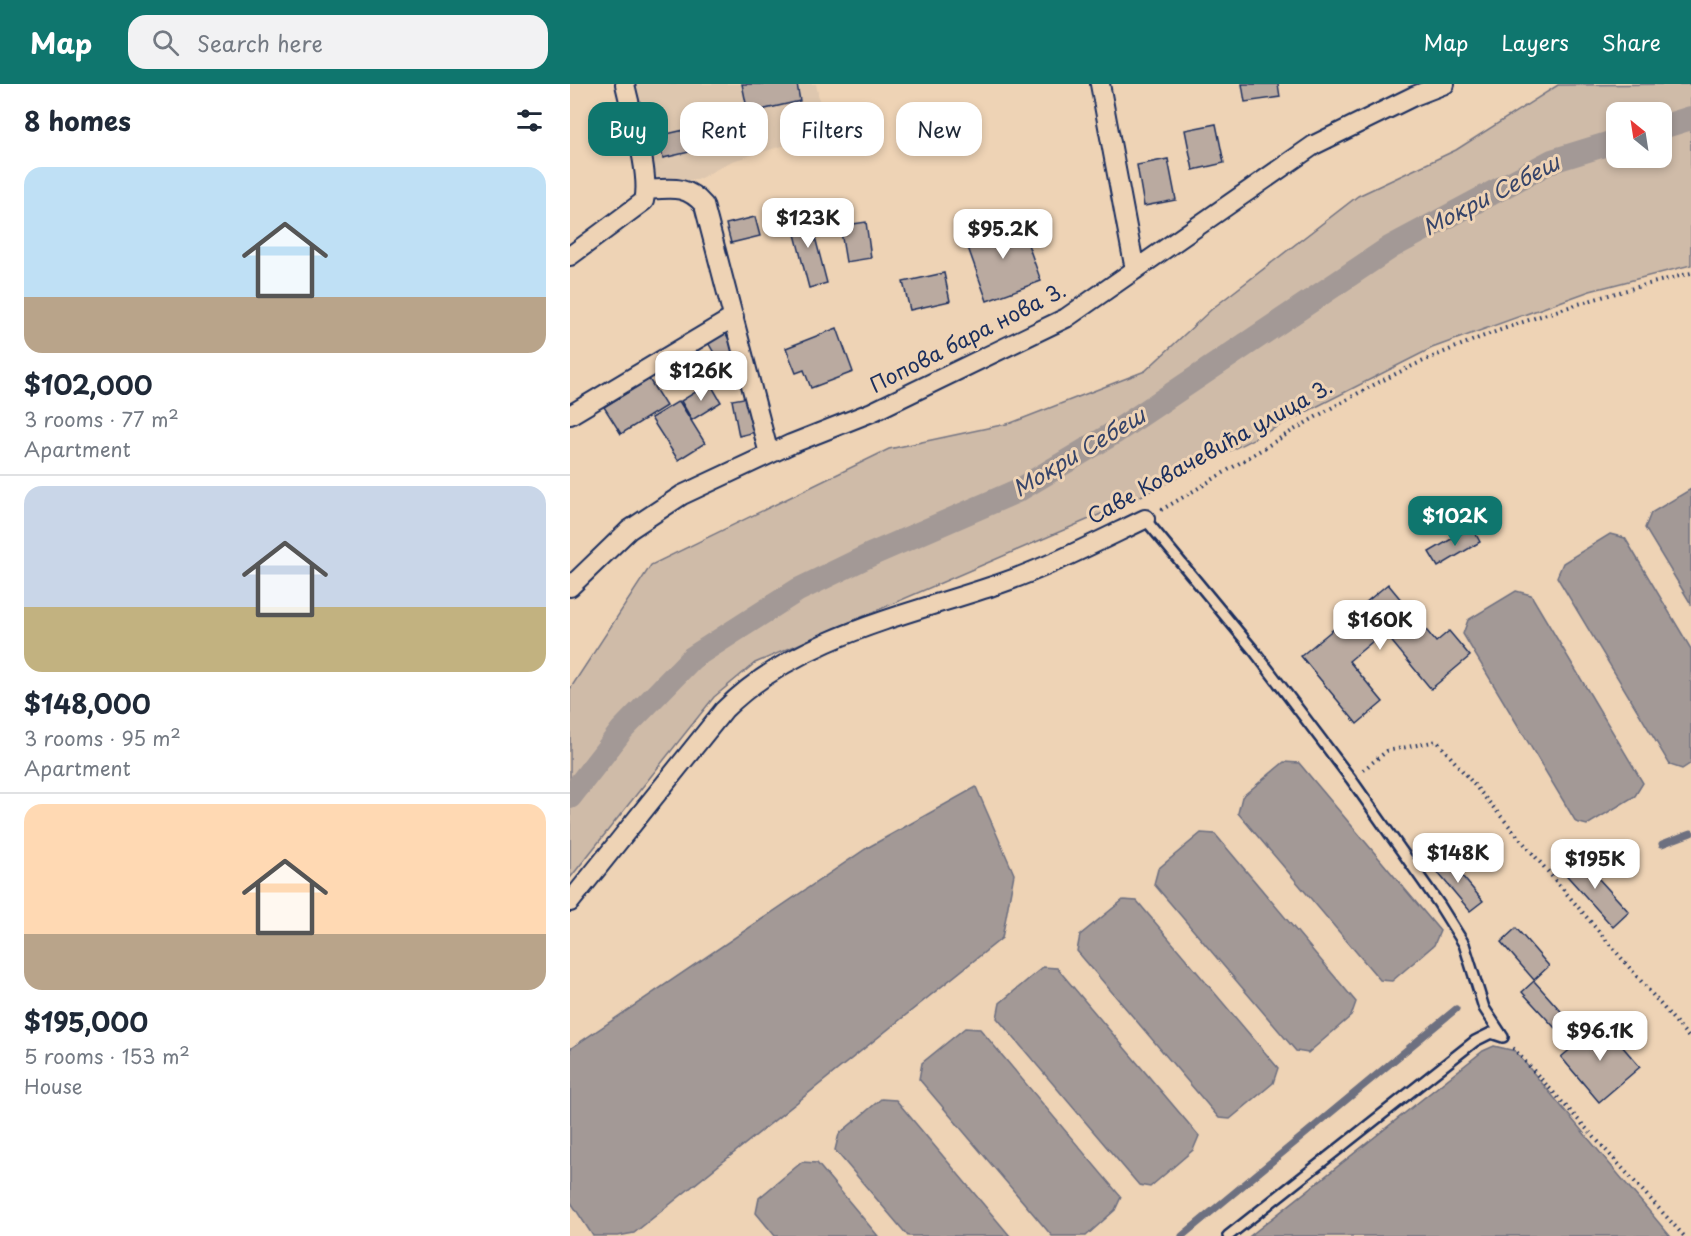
<!DOCTYPE html>
<meta charset="utf-8">
<style>
body{margin:0;font-family:"Playpen Sans",sans-serif;background:#f2f2f3;color:#1f2937;height:100vh;display:flex;flex-direction:column;font-size:22px;white-space:nowrap}
*{box-sizing:border-box;margin:0}
p{font-size:20px;color:#747a83}
.icon{flex:none;width:33px;height:33px;fill:none;stroke:currentColor;stroke-width:2;stroke-linecap:round;stroke-linejoin:round}
.map{position:relative;flex:1;overflow:hidden}
.details{display:flex;flex-direction:column;background:#fff;width:570px}
.details>*{flex:none}
.banner{position:absolute;left:18px;top:18px;width:570px;height:54px;display:flex;gap:12px}
.needle{width:39px;rotate:330deg}
.controls{position:absolute;left:1036px;top:18px;display:grid;gap:12px}
.controls a{display:grid;place-items:center;width:66px;height:66px;border-radius:12px;background:#fff;box-shadow:0 3px 9px #0003;font-size:30px}
.price{position:absolute;translate:-50% -51px;padding:0 14px;border-radius:12px;background:#fff;color:#222;font-size:20px;line-height:39px;filter:drop-shadow(0 2px 3px #0008)}
.price::after{content:'';position:absolute;left:50%;top:36px;width:18px;height:14px;margin-left:-9px;background:inherit;clip-path:polygon(0 0,100% 0,50% 100%)}
.price.on{background:#0f766e;color:#fff}
ul{padding:0;list-style:none}
li{display:grid;align-content:center;gap:12px;height:318px;padding:0 24px}
li+li{border-top:2px solid #e0e1e3}
li span{display:grid;place-items:center;height:186px;border-radius:18px;color:#555}
li>.icon{margin-inline-start:auto}
span .icon{width:108px;height:108px;fill:#fffc;stroke-width:1}
li b{font-size:26px}
h2{display:flex;justify-content:space-between;align-items:center;height:72px;padding:0 24px;font-size:26px}
.pill{padding:0 21px;border-radius:18px;background:#fff;box-shadow:0 3px 9px #0003;font-size:21px;line-height:54px}
.pill.on{background:#0f766e;color:#fff}
header{display:flex;align-items:center;gap:36px;box-sizing:border-box;height:84px;padding:0 30px;background:#0f766e;color:#fff}
header strong{font-size:28px}
nav{display:flex;gap:33px;margin-inline-start:auto;font-size:21px}
.search{width:420px;height:54px;background:#f2f2f3;display:flex;align-items:center;gap:15px;box-sizing:border-box;padding:0 21px;border-radius:18px;color:#747a83;font-size:22px}
main{display:flex;flex:1;min-height:0}
.map>svg:first-child{display:block}
</style>
<header>
<strong>Map</strong>
<div class="search"><svg class="icon" aria-label="search" viewBox="0 0 24 24"><circle cx="10" cy="10" r="6"/><path d="M15 15l6 6"/></svg>Search here</div>
<nav><a>Map</a><a>Layers</a><a>Share</a></nav>
</header>
<main>
<section class="details">
<h2>8 homes<svg class="icon" aria-label="filters" viewBox="0 0 24 24"><path d="M4 7h16M4 17h16"/><circle cx="9" cy="7" r="2"/><circle cx="15" cy="17" r="2"/></svg></h2>
<ul>
<li><span style="background:linear-gradient(#bfe0f5 70%,#b9a48a 0)"><svg class="icon" aria-label="home" viewBox="0 0 24 24"><path d="M3 11l9-7 9 7M6 9v11h12V9"/></svg></span><div><b>$102,000</b><p>3 rooms · 77 m²</p><p>Apartment</p></div></li>
<li><span style="background:linear-gradient(#c9d6e8 65%,#c2b280 0)"><svg class="icon" aria-label="home" viewBox="0 0 24 24"><path d="M3 11l9-7 9 7M6 9v11h12V9"/></svg></span><div><b>$148,000</b><p>3 rooms · 95 m²</p><p>Apartment</p></div></li>
<li><span style="background:linear-gradient(#ffd9b3 70%,#b9a48a 0)"><svg class="icon" aria-label="home" viewBox="0 0 24 24"><path d="M3 11l9-7 9 7M6 9v11h12V9"/></svg></span><div><b>$195,000</b><p>5 rooms · 153 m²</p><p>House</p></div></li>
</ul>
</section>
<div class="map">
<svg width="1121" height="1152" viewBox="0 0 1121 1152">
<rect width="100%" height="100%" fill="#eed3b5"/>
<filter id="ink" filterUnits="userSpaceOnUse"><feTurbulence type="fractalNoise" baseFrequency=".0167" numOctaves="2"/><feDisplacementMap in="SourceGraphic" scale="12" xChannelSelector="R" yChannelSelector="G"/><feConvolveMatrix kernelMatrix="1 2 1 2 8 2 1 2 1" color-interpolation-filters="sRGB"/></filter>
<g filter="url(#ink)">
<path fill="#dec7af" d="M 67,0 L 246,0 L 256,49 L 162,77 L 127,96 L 87,97 Z"/>
<path fill="#cfbba8" stroke="#757583" stroke-width="1.5" fill-rule="evenodd" d="M 1121,0 L 1121,181 L 1020,207 L 862,264 L 561,417 L 185,579 L 144,613 L 0,794 L 0,605 L 81,481 L 319,365 L 441,339 L 575,287 L 643,224 L 788,112 L 886,66 L 988,1 ZM 1047,28 L 1092,28 L 1092,74 L 1047,74 Z"/>
<path fill="#a39996" stroke="#6d6f80" stroke-width="1.5" d="M 1121,405 L 1121,520 L 1075,444 L 1081,429 Z
M 1040,450 L 1055,454 L 1121,565 L 1121,679 L 1112,685 L 1100,681 L 987,493 L 993,479 Z
M 946,507 L 961,511 L 1073,699 L 1065,712 L 1017,741 L 1006,738 L 893,550 L 898,536 Z
M 714,678 L 729,679 L 870,847 L 864,861 L 822,897 L 810,896 L 668,729 L 672,713 Z
M 406,703 L 444,790 L 432,854 L 64,1149 L 48,1152 L 23,1152 L 0,1117 L 0,965 L 297,764 Z
M 631,749 L 645,750 L 786,918 L 781,932 L 738,969 L 726,967 L 584,800 L 588,785 Z
M 553,816 L 567,817 L 708,984 L 703,999 L 660,1035 L 649,1034 L 507,867 L 510,851 Z
M 473,883 L 487,884 L 629,1052 L 623,1066 L 580,1103 L 569,1101 L 427,934 L 430,919 Z
M 395,944 L 410,945 L 551,1113 L 545,1126 L 516,1152 L 482,1152 L 349,995 L 352,979 Z
M 924,962 L 945,967 L 1100,1152 L 680,1152 L 913,967 Z
M 311,1015 L 326,1016 L 440,1152 L 338,1152 L 265,1066 L 269,1050 Z
M 232,1078 L 247,1079 L 308,1152 L 205,1152 L 186,1129 L 189,1114 Z"/>
<g fill="none" stroke-linecap="round" stroke-linejoin="round">
<path stroke="#6d6f80" stroke-width="7" d="M 1092,760 L 1121,749
M 612,1152 L 886,925"/>
<path stroke="#a39996" stroke-width="24" d="M 1092,43 L 1121,34
M 0,713 L 52,646 L 122,574 L 228,506 L 300,471 L 447,407 L 544,349 L 821,163 L 982,77 L 1047,57"/>
</g>
<path fill="#baaaa0" stroke="#1b2f5e" stroke-width="1.5" d="M 172,0 L 227,0 L 230,17 L 178,29 Z
M 672,0 L 708,0 L 710,13 L 675,18 Z
M 646,40 L 654,79 L 623,86 L 615,46 Z
M 123,44 L 128,66 L 93,74 L 88,52 Z
M 598,75 L 606,116 L 574,122 L 567,81 Z
M 238,126 L 257,199 L 239,204 L 220,131 Z
M 185,133 L 190,152 L 161,159 L 156,140 Z
M 449,135 L 471,197 L 417,217 L 395,155 Z
M 296,138 L 301,174 L 276,178 L 270,142 Z
M 374,189 L 380,217 L 340,226 L 333,198 Z
M 267,244 L 283,288 L 241,304 L 234,286 L 226,289 L 216,264 Z
M 153,245 L 172,278 L 155,288 L 136,255 Z
M 79,295 L 96,322 L 51,350 L 34,323 Z
M 140,299 L 151,318 L 122,336 L 111,317 Z
M 179,313 L 185,348 L 169,352 L 162,316 Z
M 109,317 L 135,359 L 108,376 L 81,334 Z
M 902,443 L 910,458 L 868,483 L 859,468 Z
M 818,500 L 866,558 L 879,547 L 900,572 L 861,605 L 814,548 L 779,577 L 813,618 L 787,640 L 731,572 Z
M 1006,770 L 1059,828 L 1043,843 L 990,784 Z
M 877,774 L 913,817 L 900,827 L 864,784 Z
M 946,844 L 979,882 L 964,896 L 931,858 Z
M 964,897 L 997,934 L 985,944 L 952,908 Z
M 1032,939 L 1070,983 L 1029,1018 L 991,973 Z"/>
<g fill="none" stroke-linecap="round" stroke-linejoin="round">
<g stroke="#1b2f5e" stroke-width="14">
<path id="service" d="M 575,435 L 685,568 L 781,695 L 869,820 L 894,860 L 914,924 L 933,953
M 658,1152 L 905,957 L 921,949 L 933,953"/>
</g>
<g stroke="#1b2f5e" stroke-width="22">
<path id="minor" d="M 530,0 L 565,186
M 77,106 C 102,104 117,101 134,121 L 199,370
M 0,172 L 74,117 C 81,90 61,29 55,0
M 0,331 L 164,233
M 0,503 L 59,446 L 112,411 L 221,360 L 302,328 L 496,234 L 744,61 L 844,12 L 875,0
M 0,818 L 154,626 C 227,553 334,532 429,500 C 479,483 527,458 575,435"/>
</g>
<path stroke="#1b2f5e" stroke-width="4" stroke-dasharray="1.5 4.5" stroke-linecap="butt" d="M 591,426 C 682,374 768,313 865,272 C 948,236 1034,211 1121,189
M 793,686 L 817,667 L 867,657 L 1121,956
M 943,964 L 1114,1152"/>
<use href="#service" stroke="#eed3b5" stroke-width="9"/>
<use href="#minor" stroke="#eed3b5" stroke-width="18"/>
</g>
</g>
<g text-anchor="middle" stroke-width="6" stroke-linejoin="round" paint-order="stroke">
<g font-size="21" fill="#1b2f5e" stroke="#eed3b5">
<text transform="translate(398 254) rotate(-27)" y="7">Попова бара нова 3.</text>
<text transform="translate(640 368) rotate(-29)" y="7">Саве Ковачевића улица 3.</text>
</g>
<g font-size="22" font-style="italic" fill="#364469" stroke="#eed3b5">
<text transform="translate(921 111) rotate(-27)" y="8">Мокри Себеш</text>
<text transform="translate(509 368) rotate(-31)" y="8">Мокри Себеш</text>
</g>
</g>
</svg>
<div class="controls">
<a><svg class="needle" viewBox="-14 -14 28 28"><path d="M0-13l5 13h-10z" fill="#e53935"/><path d="M0 13l5-13h-10z" fill="#747a83"/></svg></a>
</div>
<b class="price" style="left:238px;top:165px">$123K</b>
<b class="price" style="left:433px;top:176px">$95.2K</b>
<b class="price" style="left:131px;top:318px">$126K</b>
<b class="price on" style="left:885px;top:463px">$102K</b>
<b class="price" style="left:810px;top:567px">$160K</b>
<b class="price" style="left:888px;top:800px">$148K</b>
<b class="price" style="left:1025px;top:806px">$195K</b>
<b class="price" style="left:1030px;top:978px">$96.1K</b>
<div class="banner">
<a class="pill on">Buy</a>
<a class="pill">Rent</a>
<a class="pill">Filters</a>
<a class="pill">New</a>
</div>
</div>
</main>
